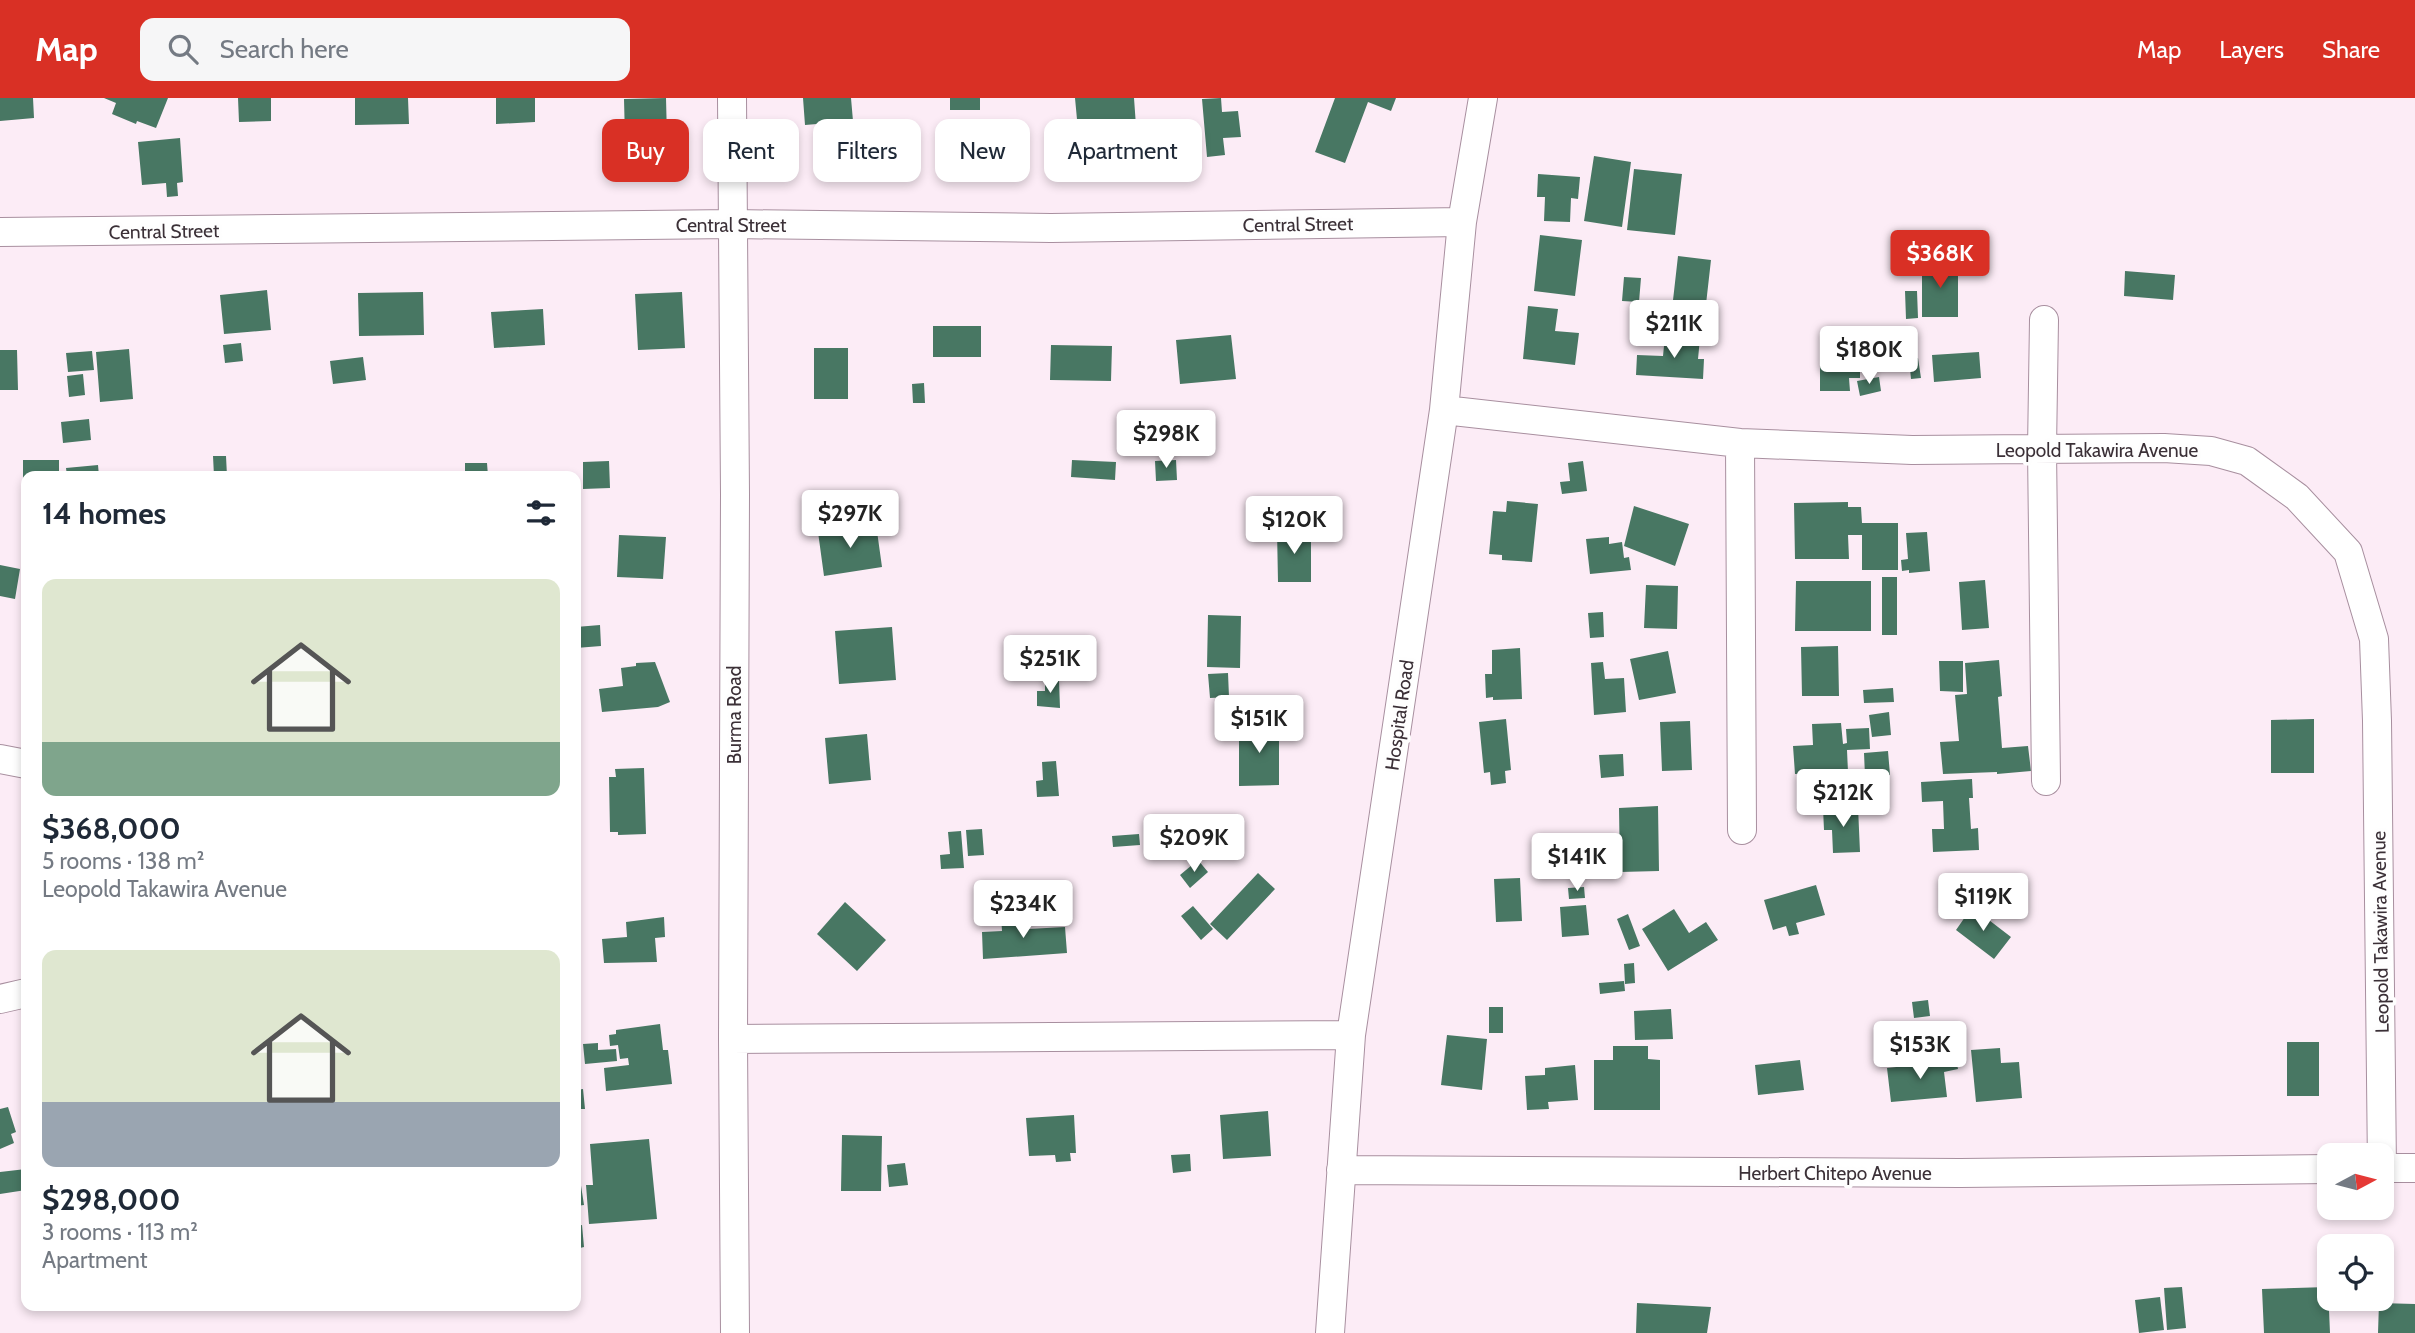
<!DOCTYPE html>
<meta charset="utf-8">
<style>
body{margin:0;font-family:Cabin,sans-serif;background:#f6f6f7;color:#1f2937;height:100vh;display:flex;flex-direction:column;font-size:26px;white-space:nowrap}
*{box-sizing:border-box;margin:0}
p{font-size:23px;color:#747a83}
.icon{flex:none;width:38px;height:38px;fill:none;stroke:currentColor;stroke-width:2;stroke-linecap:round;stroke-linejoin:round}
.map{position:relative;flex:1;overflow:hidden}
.sheet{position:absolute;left:21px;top:373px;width:560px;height:840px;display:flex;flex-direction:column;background:#fff;border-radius:14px;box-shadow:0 4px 10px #0003}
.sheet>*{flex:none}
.banner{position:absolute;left:602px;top:21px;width:665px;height:63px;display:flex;gap:14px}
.needle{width:46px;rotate:83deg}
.controls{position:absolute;left:2317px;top:1045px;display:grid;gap:14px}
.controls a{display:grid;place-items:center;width:77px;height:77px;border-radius:14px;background:#fff;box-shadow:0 4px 10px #0003;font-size:35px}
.price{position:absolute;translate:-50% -60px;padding:0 16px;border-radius:7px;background:#fff;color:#222;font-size:23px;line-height:46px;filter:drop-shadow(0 2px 4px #0008)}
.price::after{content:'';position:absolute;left:50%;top:42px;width:21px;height:16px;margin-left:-10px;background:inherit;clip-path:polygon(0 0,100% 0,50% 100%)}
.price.active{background:#d93025;color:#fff}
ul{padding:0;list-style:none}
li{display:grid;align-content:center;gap:14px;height:371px;padding:0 21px}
li span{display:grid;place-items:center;height:217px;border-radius:14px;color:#555}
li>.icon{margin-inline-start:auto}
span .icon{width:126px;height:126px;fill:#fffc;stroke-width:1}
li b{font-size:30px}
h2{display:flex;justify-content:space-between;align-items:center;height:84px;padding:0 21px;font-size:30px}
.chip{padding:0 24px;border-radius:14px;background:#fff;box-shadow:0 4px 10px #0003;font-size:24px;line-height:63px}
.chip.active{background:#d93025;color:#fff}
header{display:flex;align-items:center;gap:42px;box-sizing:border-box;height:98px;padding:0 35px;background:#d93025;color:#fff}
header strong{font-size:33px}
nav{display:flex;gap:38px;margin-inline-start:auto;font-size:24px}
.search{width:490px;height:63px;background:#f6f6f7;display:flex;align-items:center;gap:18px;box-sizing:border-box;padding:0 24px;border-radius:14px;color:#747a83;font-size:26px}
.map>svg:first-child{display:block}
</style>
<header>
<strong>Map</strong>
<div class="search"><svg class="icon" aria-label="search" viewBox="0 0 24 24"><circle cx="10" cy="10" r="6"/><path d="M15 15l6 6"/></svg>Search here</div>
<nav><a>Map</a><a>Layers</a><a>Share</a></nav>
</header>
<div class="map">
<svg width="2415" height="1235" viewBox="0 0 2415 1235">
<rect width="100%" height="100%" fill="#fcecf6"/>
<path fill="#487763" d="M 0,0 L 33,0 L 34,20 L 0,23 Z
M 104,0 L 168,0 L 156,30 L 137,23 L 136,26 L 112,16 L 116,5 Z
M 238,0 L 271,0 L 271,23 L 239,24 Z
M 355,0 L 408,0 L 409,26 L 355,27 Z
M 496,0 L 535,0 L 535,24 L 496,26 Z
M 666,0 L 668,79 L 626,81 L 624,1 Z
M 803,0 L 851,0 L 853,23 L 805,27 Z
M 950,0 L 980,0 L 980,12 L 950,12 Z
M 1075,0 L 1134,0 L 1136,28 L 1078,32 Z
M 1221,0 L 1222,14 L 1238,13 L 1241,39 L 1223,40 L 1225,57 L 1207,59 L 1202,1 Z
M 1335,0 L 1396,0 L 1391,13 L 1368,4 L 1345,65 L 1315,54 Z
M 180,40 L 183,84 L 177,85 L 178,98 L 167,99 L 166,85 L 142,87 L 138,44 Z
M 1594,58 L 1631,64 L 1622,129 L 1584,123 Z
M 1634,71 L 1682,76 L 1675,137 L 1627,132 Z
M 1538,76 L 1580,79 L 1578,101 L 1571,100 L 1570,124 L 1544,123 L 1545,99 L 1537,99 Z
M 1540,137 L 1582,142 L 1575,198 L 1534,193 Z
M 1678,158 L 1711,162 L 1705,215 L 1672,211 Z
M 1922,164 L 1958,164 L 1958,219 L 1922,219 Z
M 2125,173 L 2175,177 L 2173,202 L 2124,198 Z
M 1624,179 L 1641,180 L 1639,204 L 1622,203 Z
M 267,192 L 271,232 L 224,236 L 220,197 Z
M 1905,193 L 1917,193 L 1918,220 L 1906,221 Z
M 423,194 L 424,237 L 359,238 L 358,195 Z
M 682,194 L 685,250 L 638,252 L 635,196 Z
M 1528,208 L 1558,211 L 1555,233 L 1579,235 L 1575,267 L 1523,261 Z
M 543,211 L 545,247 L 494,250 L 491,214 Z
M 933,228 L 981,228 L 981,259 L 933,259 Z
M 1888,231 L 1890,260 L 1867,262 L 1864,233 Z
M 1231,237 L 1236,281 L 1180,286 L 1176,242 Z
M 1665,238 L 1700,240 L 1698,261 L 1704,261 L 1703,281 L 1636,277 L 1637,257 L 1663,258 Z
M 1820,244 L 1849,244 L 1849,262 L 1860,262 L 1860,280 L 1849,280 L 1850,293 L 1820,293 Z
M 241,245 L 243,263 L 225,265 L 223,247 Z
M 1051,247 L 1112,248 L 1111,283 L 1050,282 Z
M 814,250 L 848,250 L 848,301 L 814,301 Z
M 129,251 L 133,301 L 100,304 L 96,254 Z
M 0,252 L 17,252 L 18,292 L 0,292 Z
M 92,253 L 94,272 L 68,274 L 66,255 Z
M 1979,254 L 1981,280 L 1934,284 L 1932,257 Z
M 363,259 L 366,282 L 333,286 L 330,263 Z
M 1909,260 L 1918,260 L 1921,280 L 1911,281 Z
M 83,276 L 85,297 L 69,299 L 67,278 Z
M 1879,279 L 1881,293 L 1860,298 L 1857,283 Z
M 924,285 L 925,305 L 913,305 L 912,286 Z
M 89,321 L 91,342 L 63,345 L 61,324 Z
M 213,358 L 226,358 L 227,378 L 214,378 Z
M 23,362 L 59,362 L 59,378 L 26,378 L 26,392 L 23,392 Z
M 1072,362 L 1116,364 L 1115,382 L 1071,379 Z
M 1176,362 L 1177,382 L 1156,383 L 1155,363 Z
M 609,363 L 610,390 L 583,391 L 583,364 Z
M 1583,363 L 1587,393 L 1562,396 L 1560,384 L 1570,383 L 1568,365 Z
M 465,365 L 487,365 L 488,378 L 465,378 Z
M 98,367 L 99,378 L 67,378 L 66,370 Z
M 1507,403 L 1538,406 L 1532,464 L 1502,462 L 1502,457 L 1489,456 L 1493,413 L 1506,414 Z
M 1848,404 L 1848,409 L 1861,409 L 1862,425 L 1898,425 L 1898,472 L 1862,472 L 1862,437 L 1848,437 L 1849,461 L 1795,461 L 1794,405 Z
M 1634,408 L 1689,426 L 1675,468 L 1624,448 Z
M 876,426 L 882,469 L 824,478 L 818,434 Z
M 1311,431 L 1311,484 L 1278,484 L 1277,432 Z
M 1927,434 L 1930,473 L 1909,475 L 1909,472 L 1902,473 L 1901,462 L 1908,461 L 1906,435 Z
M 619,437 L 666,439 L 663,481 L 617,479 Z
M 1609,439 L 1609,446 L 1622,444 L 1624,460 L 1629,459 L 1631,472 L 1590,476 L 1586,441 Z
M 0,467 L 20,471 L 15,501 L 0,498 Z
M 1882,479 L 1897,479 L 1897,537 L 1882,537 Z
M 1985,482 L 1989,530 L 1962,532 L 1959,484 Z
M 1796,483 L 1871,483 L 1871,533 L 1795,533 Z
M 1646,487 L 1678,488 L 1677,531 L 1644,530 Z
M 1603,514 L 1604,539 L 1590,540 L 1588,515 Z
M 1208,517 L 1241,518 L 1240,570 L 1207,569 Z
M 600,527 L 601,548 L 576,550 L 576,529 Z
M 892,529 L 896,582 L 839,586 L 835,533 Z
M 1838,548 L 1839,598 L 1802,598 L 1801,549 Z
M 1520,550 L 1522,601 L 1493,602 L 1493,599 L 1486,600 L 1485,576 L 1492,576 L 1492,552 Z
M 1668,553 L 1676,595 L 1639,602 L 1630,561 Z
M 1057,559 L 1058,579 L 1043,579 L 1042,560 Z
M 1999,562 L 2002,598 L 1998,599 L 2002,650 L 2028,648 L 2031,673 L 1997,676 L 1997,674 L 1943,676 L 1940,644 L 1959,643 L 1955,597 L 1967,596 L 1965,565 Z
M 1939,563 L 1963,563 L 1963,594 L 1940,593 Z
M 655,564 L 670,604 L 658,609 L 602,614 L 599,591 L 623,588 L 621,570 L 636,568 L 636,565 Z
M 1603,564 L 1605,581 L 1624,580 L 1626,614 L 1594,617 L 1591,565 Z
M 1228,575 L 1229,599 L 1210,600 L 1208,576 Z
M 1045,582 L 1059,582 L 1060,610 L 1037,608 L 1037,593 L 1045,593 Z
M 1893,590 L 1894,604 L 1864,605 L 1863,592 Z
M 1889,614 L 1891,637 L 1872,639 L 1869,617 Z
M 1506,621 L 1511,672 L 1505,673 L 1506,685 L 1491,687 L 1490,674 L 1484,675 L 1479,624 Z
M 2314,621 L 2314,675 L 2271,675 L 2271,622 Z
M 1690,623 L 1692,672 L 1662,673 L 1660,624 Z
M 1841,625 L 1843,646 L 1847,645 L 1846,631 L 1869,630 L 1870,651 L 1847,652 L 1848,674 L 1795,676 L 1793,648 L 1813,647 L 1812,626 Z
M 1239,627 L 1279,627 L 1279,687 L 1239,688 Z
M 867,636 L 871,682 L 829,686 L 825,640 Z
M 1888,653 L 1890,677 L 1865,678 L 1864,655 Z
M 1623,656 L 1624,678 L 1601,680 L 1599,657 Z
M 1056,663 L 1059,698 L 1037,699 L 1036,683 L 1043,682 L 1042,664 Z
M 644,670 L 646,736 L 618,737 L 618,734 L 610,734 L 609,679 L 616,679 L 615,671 Z
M 1972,681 L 1973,700 L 1969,700 L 1971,731 L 1978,730 L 1979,752 L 1933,754 L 1932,731 L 1944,731 L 1943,703 L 1922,704 L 1921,684 Z
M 1658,708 L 1659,773 L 1620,774 L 1619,710 Z
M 1858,709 L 1860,754 L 1833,755 L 1832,732 L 1824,732 L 1823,710 Z
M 982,731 L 984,757 L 968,758 L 966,732 Z
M 961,733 L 964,770 L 941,771 L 940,757 L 950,756 L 948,734 Z
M 1139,736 L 1140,747 L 1113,749 L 1112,738 Z
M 1198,762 L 1208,774 L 1190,790 L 1180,777 Z
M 1258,775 L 1275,791 L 1227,842 L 1210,826 Z
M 1520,780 L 1522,823 L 1496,824 L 1494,781 Z
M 1816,787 L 1825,817 L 1796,825 L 1799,836 L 1789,838 L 1786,828 L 1773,832 L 1764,802 Z
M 1584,789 L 1585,800 L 1569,801 L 1568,790 Z
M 845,804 L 886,842 L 857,873 L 817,836 Z
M 1586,807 L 1589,837 L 1562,839 L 1560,809 Z
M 1193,808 L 1213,831 L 1201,842 L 1181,818 Z
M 1972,809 L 2011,839 L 1994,861 L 1956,832 Z
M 1674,811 L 1689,835 L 1706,824 L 1718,842 L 1668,873 L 1642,831 Z
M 1026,815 L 1028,831 L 1065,829 L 1067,855 L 983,861 L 982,834 L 1002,833 L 1001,817 Z
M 1628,816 L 1640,848 L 1629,852 L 1617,821 Z
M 664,819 L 665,839 L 655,840 L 657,864 L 604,865 L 602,841 L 627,839 L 626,824 Z
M 1634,865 L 1635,885 L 1625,886 L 1624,866 Z
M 1624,883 L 1625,893 L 1600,896 L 1599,885 Z
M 1928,902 L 1930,918 L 1914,920 L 1912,904 Z
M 1489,909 L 1503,909 L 1503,935 L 1489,935 Z
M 1671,911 L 1673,941 L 1635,942 L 1634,913 Z
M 660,926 L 663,952 L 668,952 L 672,986 L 606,993 L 604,970 L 629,967 L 628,960 L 620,961 L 618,947 L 610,948 L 609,937 L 616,936 L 616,932 Z
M 1447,937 L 1487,941 L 1482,992 L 1441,987 Z
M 2287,944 L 2319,944 L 2319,998 L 2287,998 Z
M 598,945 L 598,952 L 616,951 L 617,963 L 585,966 L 583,946 Z
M 1613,948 L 1648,948 L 1648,961 L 1660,962 L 1660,1012 L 1594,1012 L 1594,962 L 1613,962 Z
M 2000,950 L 2001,965 L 2019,964 L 2022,1000 L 1976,1004 L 1971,952 Z
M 1955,957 L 1958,971 L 1944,974 L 1947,999 L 1891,1004 L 1887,970 L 1943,964 L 1943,959 Z
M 1800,962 L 1804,992 L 1758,997 L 1755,967 Z
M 1575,967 L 1578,1002 L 1548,1004 L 1549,1011 L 1527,1012 L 1525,978 L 1545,977 L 1545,970 Z
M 583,991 L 585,1011 L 576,1011 L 576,992 Z
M 8,1009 L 16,1034 L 11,1036 L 14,1045 L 0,1051 L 0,1011 Z
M 1268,1013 L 1271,1058 L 1223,1061 L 1220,1017 Z
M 1074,1017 L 1076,1055 L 1070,1055 L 1071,1063 L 1056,1064 L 1055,1057 L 1029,1058 L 1026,1020 Z
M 842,1037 L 882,1038 L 881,1093 L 841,1093 Z
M 649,1041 L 657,1121 L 589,1126 L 586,1087 L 593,1087 L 590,1046 Z
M 1190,1056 L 1191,1073 L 1173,1075 L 1171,1057 Z
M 905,1065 L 908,1087 L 889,1089 L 887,1067 Z
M 26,1071 L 26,1092 L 0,1096 L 0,1074 Z
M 580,1081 L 584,1107 L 576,1108 L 576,1082 Z
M 582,1127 L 584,1149 L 576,1151 L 576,1128 Z
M 2182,1189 L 2186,1230 L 2167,1232 L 2164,1190 Z
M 2328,1189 L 2330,1235 L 2264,1235 L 2262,1191 Z
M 2160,1199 L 2164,1232 L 2139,1235 L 2135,1202 Z
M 1637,1205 L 1711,1209 L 1707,1235 L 1636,1235 Z
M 2379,1205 L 2415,1206 L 2415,1235 L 2378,1235 Z"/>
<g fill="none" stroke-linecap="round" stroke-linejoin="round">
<g stroke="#a88f9f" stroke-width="30">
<path id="minor" d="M 732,0 L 735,396 L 733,941 L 735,1235
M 0,134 L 733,126 L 1051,130 L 1462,124
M 2044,222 L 2042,351 L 2046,683
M 1444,312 L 1740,345 L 1912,352 L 2164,350 L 2211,353 L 2247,363 L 2297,399 L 2348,454 L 2374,541 L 2377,623 L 2382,1070
M 1740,345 L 1742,732
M 0,661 L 26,666
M 0,901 L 26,895
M 733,941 L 1351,937
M 2382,1070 L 2415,1070
M 1341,1072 L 1960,1075 L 2329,1071
M 1330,1235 L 1351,937 L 1444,312 L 1462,124 L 1483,0"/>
</g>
<use href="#minor" stroke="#fff" stroke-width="28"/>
</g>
<g text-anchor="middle" stroke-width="7" stroke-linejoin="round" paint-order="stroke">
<g font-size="19" fill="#3b3037" stroke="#fefefe">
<text transform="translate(1298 126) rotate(-1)" y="7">Central Street</text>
<text x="731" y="134">Central Street</text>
<text transform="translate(164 133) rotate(-1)" y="7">Central Street</text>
<text x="2097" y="359">Leopold Takawira Avenue</text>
<text transform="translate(734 617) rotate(-90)" y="7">Burma Road</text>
<text transform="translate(1399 617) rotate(-82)" y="7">Hospital Road</text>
<text transform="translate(2380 834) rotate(-91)" y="7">Leopold Takawira Avenue</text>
<text x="1835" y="1082">Herbert Chitepo Avenue</text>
</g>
</g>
</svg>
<div class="controls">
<a><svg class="needle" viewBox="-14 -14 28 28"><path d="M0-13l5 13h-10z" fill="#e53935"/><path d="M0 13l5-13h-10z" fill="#747a83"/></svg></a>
<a><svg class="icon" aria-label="locate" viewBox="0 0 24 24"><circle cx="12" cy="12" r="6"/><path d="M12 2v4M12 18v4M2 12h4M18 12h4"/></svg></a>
</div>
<b class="price active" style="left:1940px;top:192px">$368K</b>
<b class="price" style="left:1674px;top:262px">$211K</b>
<b class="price" style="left:1869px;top:288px">$180K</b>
<b class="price" style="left:1166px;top:372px">$298K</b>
<b class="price" style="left:850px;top:452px">$297K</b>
<b class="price" style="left:1294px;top:458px">$120K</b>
<b class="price" style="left:1050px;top:597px">$251K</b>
<b class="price" style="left:1259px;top:657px">$151K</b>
<b class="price" style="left:1843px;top:731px">$212K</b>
<b class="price" style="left:1194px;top:776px">$209K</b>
<b class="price" style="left:1577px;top:795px">$141K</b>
<b class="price" style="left:1983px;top:835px">$119K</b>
<b class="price" style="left:1023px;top:842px">$234K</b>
<b class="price" style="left:1920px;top:983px">$153K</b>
<div class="banner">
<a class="chip active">Buy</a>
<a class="chip">Rent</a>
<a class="chip">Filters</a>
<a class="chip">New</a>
<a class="chip">Apartment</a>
</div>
<section class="sheet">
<h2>14 homes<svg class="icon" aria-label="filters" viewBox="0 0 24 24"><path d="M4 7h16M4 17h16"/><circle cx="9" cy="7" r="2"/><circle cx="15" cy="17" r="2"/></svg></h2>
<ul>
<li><span style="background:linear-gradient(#dfe7d0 75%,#7fa58c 0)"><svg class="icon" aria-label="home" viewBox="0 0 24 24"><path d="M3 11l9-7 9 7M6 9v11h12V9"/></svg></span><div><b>$368,000</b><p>5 rooms · 138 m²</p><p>Leopold Takawira Avenue</p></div></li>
<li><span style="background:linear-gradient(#dfe7d0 70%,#9aa5b1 0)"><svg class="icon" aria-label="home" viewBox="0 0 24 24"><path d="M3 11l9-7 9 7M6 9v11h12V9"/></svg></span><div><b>$298,000</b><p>3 rooms · 113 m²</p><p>Apartment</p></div></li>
</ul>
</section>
</div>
